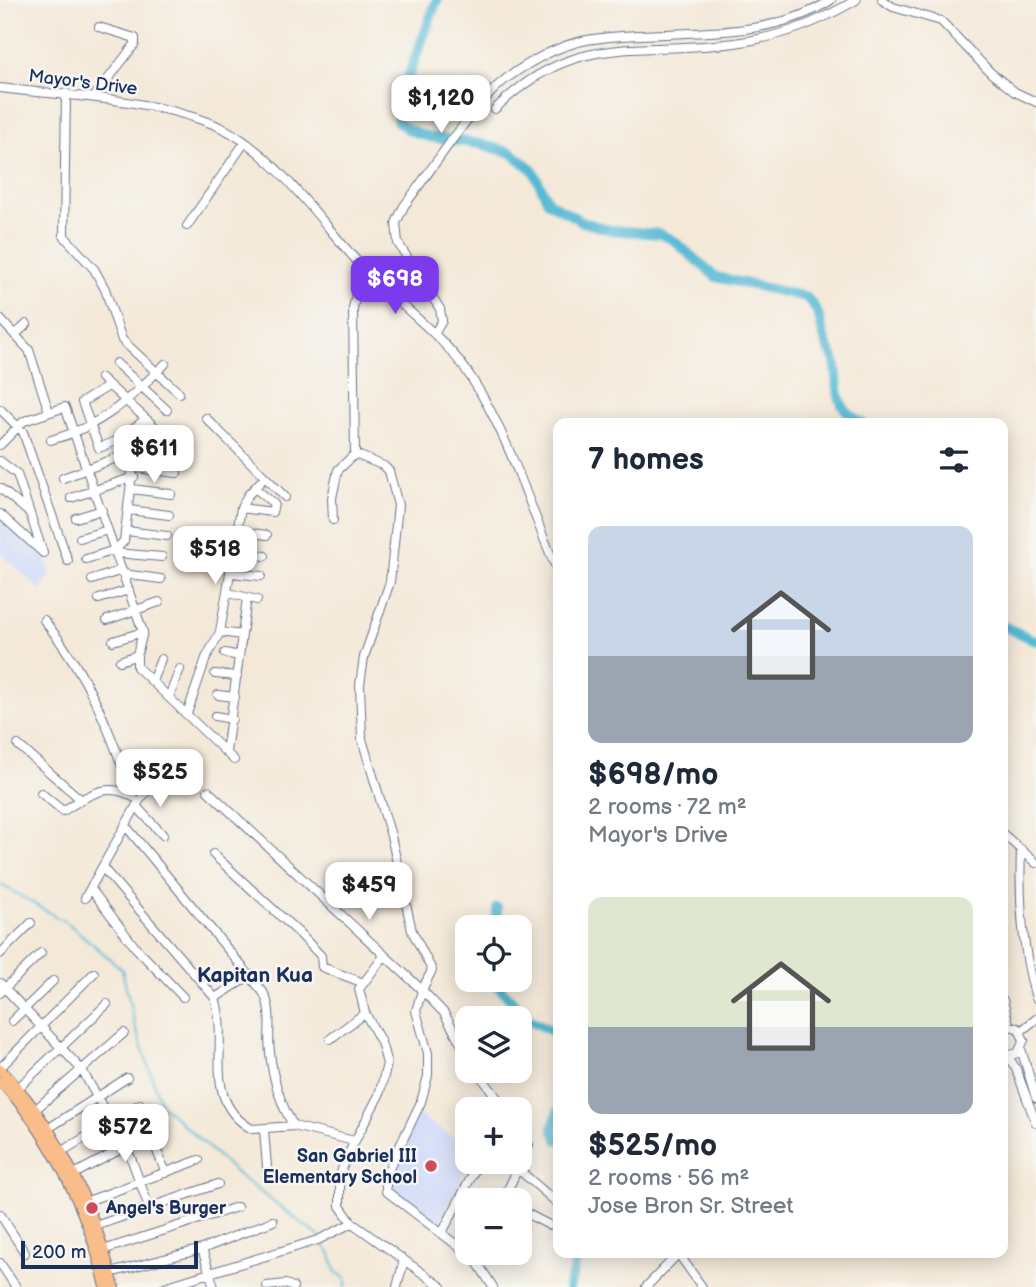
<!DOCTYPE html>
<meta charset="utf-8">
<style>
body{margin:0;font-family:"Balsamiq Sans",sans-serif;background:#f2f2f3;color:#1f2937;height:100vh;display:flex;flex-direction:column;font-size:26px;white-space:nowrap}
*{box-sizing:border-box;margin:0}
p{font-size:23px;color:#747a83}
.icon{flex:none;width:38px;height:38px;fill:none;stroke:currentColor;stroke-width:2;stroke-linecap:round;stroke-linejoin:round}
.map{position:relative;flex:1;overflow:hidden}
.details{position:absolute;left:553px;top:418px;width:455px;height:840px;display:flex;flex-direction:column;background:#fff;border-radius:14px;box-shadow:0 4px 18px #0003}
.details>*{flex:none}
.buttons{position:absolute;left:455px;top:915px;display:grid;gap:14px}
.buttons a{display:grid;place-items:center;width:77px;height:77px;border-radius:14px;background:#fff;box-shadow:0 4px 18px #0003;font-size:35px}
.scale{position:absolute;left:21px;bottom:18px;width:177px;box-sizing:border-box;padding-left:7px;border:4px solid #1b2f5e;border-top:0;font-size:19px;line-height:24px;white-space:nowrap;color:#1b2f5e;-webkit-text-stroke:5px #f6f6f2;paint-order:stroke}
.price{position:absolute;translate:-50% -60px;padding:0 16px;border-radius:14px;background:#fff;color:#222;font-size:23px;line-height:46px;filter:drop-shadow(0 2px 4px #0008)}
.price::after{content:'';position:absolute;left:50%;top:42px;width:21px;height:16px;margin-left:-10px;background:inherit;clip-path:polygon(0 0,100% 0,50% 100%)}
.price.selected{background:#7c3aed;color:#fff}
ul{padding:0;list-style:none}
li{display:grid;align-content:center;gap:14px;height:371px;padding:0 35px}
li span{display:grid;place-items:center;height:217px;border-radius:14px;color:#555}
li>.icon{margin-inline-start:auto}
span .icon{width:126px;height:126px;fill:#fffc;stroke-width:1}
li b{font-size:30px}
h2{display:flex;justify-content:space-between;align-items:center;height:84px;padding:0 35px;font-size:30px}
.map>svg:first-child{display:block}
</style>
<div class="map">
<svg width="1036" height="1287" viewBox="0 0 1036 1287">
<rect width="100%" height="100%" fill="#f6f6f2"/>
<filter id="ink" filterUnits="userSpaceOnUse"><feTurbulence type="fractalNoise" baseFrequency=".0143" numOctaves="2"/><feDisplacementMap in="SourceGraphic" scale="14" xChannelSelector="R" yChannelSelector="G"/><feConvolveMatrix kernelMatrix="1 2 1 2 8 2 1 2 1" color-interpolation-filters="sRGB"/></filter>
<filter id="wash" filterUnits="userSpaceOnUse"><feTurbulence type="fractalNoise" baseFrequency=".00686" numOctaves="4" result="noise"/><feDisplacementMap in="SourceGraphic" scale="28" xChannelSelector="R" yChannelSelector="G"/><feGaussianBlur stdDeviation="1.57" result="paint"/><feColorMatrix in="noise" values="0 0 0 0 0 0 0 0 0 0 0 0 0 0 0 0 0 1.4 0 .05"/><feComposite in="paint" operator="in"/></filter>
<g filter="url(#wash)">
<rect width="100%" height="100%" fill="#f4e9d9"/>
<path fill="#d0daf9" d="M 0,516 L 47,559 L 51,575 L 40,590 L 0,553 Z
M 417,1114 L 467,1147 L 467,1162 L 470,1162 L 439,1225 L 393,1189 L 390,1181 Z"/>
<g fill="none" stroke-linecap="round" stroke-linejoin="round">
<path stroke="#56bad5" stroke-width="2" d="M 0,884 L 69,924 L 122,969 L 134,1023 L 161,1104 L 238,1175 L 320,1237
M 322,1242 L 331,1255 L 336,1272 L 346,1278 L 346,1287"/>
<path stroke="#56bad5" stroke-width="10" d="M 437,0 L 396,109 L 398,122 L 409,130 L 429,137 L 481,144 L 512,153 L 533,170 L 548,202 L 583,222 L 611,230 L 660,234 L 673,240 L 716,277 L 806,297 C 826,318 817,326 828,347 C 830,353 834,355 835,362 C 841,391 830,405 864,424
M 1003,626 L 1036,641
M 496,928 L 497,908
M 492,980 L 530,1020 L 558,1034
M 558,1111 L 553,1129 L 558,1140
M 569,1287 L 578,1253"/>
</g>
</g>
<g filter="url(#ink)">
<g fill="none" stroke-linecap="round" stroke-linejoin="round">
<g stroke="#677089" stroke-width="10">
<path id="minor" d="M 882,0 L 893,7 L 941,21 L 991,73 L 1015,92 L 1036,102
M 0,88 C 72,97 144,97 213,124 C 274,148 323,227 368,273 C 403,309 445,336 472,379 C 510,437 530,509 558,572
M 66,93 L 64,236 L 94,269 L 105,289 L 122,340 L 179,393
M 95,96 L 135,44 L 135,38 L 99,27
M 495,109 C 576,30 636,56 735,43 C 781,37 817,23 856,0
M 187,226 L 245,142
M 0,319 L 29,350 L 49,412
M 16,334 L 27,324
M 434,334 L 442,321 L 440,309 L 398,243 L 396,223 L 404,206 C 431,171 474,103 507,78 C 532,60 563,43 593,39 C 671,27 762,45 831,0
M 116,363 L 167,410
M 109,386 L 82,402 L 99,448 L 116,441 L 146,419
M 0,409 L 23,432 L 68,561
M 206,418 L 285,497
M 51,440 C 103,426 128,400 165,364
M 0,445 L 24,421 L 65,407 L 143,632 L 137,655 L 137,667 L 234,760
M 355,454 L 384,466 L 389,471 L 398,505 L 390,582 L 364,657 L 360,685 L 362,739 L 391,836 L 412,931 L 432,970 L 422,990 L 416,1011 L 428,1053 L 428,1076 L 421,1102 L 386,1175 L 386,1191 L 475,1259 L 493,1287
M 0,461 L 17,474 L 43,553
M 135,468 L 177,473
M 63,478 L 119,457 L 157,429 L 101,378
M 0,488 L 27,511
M 132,489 L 171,494
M 71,498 L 134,477
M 241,508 L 272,512 L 274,504 L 255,488
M 129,510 L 169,515
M 0,514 L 41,551
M 76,518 L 102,510
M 333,520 L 332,498 L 338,470 L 355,454 L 353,309 L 356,294 L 370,276
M 127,531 L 167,536
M 237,531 L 267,535
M 80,538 L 108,530
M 234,551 L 265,556
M 116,553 L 162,557
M 86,559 L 115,550 L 124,541 L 135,448
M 232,573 L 261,576
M 123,574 L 161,579
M 92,580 L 122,570
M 229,593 L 257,600
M 99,599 L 129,590
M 44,620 C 89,676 110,730 133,797
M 107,620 L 159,602
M 220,632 L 242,635
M 113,641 L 143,632
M 225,653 L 239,656
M 120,661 L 137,655
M 215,674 L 237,676
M 152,681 L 161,659
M 218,695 L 235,697
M 169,697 L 180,669
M 187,714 L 206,658 L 220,632 L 241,508 L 248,495 L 264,478
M 215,716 L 232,719
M 18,745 L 79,798
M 226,752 L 247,598
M 208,791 L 422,990 L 444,1013 L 467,1054
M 41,793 L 63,811 C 85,797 107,780 133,797
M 136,806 L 163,835
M 125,825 L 263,992 C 274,1011 267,1030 270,1052 C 272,1076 281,1107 294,1126
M 1003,834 L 1036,863
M 1021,849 C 1019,899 1022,950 1036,998
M 213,854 L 299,933 L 321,956 L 322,967 L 361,982
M 103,868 L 215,998 C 230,1044 200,1100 252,1129 L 294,1126 L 354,1141
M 91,889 L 135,947 L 183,997
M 85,898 L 139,801 L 162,772
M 0,954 L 31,923
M 384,956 L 359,989 L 365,1013 L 381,1042 L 387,1064 L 379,1095 L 345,1160 L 340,1176 L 340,1206 L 352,1223 L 442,1287
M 0,983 L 82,1070 L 131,1158 L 149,1207
M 0,993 L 41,953
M 215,998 L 251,975
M 1003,1000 L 1009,1024
M 12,1021 L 53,981
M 1003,1025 L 1018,1028 L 1024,1040 L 1018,1053 L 1006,1056
M 1021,1031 L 1036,1019
M 330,1039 L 365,1013
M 1021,1049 L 1036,1098
M 1008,1056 L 1016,1069 L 1036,1123
M 0,1068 L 94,973
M 477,1071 L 506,1110
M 15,1091 L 107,1004
M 36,1109 L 124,1033
M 49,1128 L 127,1078
M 264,1130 L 268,1179
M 56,1155 L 140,1104
M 518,1169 L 556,1202
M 74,1174 L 125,1147 L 146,1132 L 150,1134 L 166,1173
M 503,1200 L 529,1145 L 520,1131
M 85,1202 L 199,1160
M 520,1210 L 549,1225
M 0,1214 L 25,1253
M 92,1227 L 218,1184
M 442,1233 L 479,1162
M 202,1249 L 214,1287
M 100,1251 L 237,1207
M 678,1253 L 702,1287
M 0,1263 L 16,1287
M 110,1273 L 202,1249 L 273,1221
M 267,1286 L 286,1284 L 293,1287
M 164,1287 L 318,1240 L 352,1223
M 397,1287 L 404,1260
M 646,1287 L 678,1254"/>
</g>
<g stroke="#677089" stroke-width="12">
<path id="major" d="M 0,1069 C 59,1129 93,1206 114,1287
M 0,1081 C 51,1133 90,1215 106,1287"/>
</g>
<use href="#minor" stroke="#fff" stroke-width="8"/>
<use href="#major" stroke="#f8bd89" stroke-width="10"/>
</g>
</g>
<g fill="#d1495b" stroke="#f6f6f2" stroke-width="2.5">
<circle cx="431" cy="1166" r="7"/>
<circle cx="92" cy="1208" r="7"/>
</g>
<g text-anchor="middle" stroke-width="5" stroke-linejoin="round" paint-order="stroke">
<g font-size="18" fill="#1b2f5e" stroke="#f6f6f2">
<text transform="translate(83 82) rotate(7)" y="6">Mayor's Drive</text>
</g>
<g font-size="18" font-weight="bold" fill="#1b2f5e" stroke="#f6f6f2" text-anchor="end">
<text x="417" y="1162">San Gabriel III<tspan x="417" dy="21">Elementary School</tspan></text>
<text x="106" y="1214" text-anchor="start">Angel's Burger</text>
</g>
<g font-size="21" font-weight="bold" fill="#1b2f5e" stroke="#f6f6f2">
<text x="255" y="982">Kapitan Kua</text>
</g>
</g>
</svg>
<div class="buttons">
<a><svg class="icon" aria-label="locate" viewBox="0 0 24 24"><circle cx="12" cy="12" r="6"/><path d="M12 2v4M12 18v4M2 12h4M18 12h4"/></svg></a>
<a><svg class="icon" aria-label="layers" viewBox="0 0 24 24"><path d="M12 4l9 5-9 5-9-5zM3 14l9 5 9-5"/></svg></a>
<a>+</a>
<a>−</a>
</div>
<div class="scale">200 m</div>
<b class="price" style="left:441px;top:135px">$1,120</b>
<b class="price selected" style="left:395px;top:316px">$698</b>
<b class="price" style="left:154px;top:485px">$611</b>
<b class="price" style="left:215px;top:586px">$518</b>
<b class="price" style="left:160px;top:809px">$525</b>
<b class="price" style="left:369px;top:922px">$459</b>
<b class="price" style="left:125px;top:1164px">$572</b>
<section class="details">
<h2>7 homes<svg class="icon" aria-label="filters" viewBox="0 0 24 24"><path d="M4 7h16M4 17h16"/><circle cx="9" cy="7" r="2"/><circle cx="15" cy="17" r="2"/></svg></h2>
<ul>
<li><span style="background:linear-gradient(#c9d6e8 60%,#9aa5b1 0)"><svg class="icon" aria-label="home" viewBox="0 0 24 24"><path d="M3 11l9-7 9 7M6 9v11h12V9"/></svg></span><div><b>$698/mo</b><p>2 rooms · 72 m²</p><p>Mayor's Drive</p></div></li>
<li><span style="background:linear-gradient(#dfe7d0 60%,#9aa5b1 0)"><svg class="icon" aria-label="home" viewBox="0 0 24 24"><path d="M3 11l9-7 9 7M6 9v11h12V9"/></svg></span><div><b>$525/mo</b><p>2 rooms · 56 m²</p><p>Jose Bron Sr. Street</p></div></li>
</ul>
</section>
</div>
